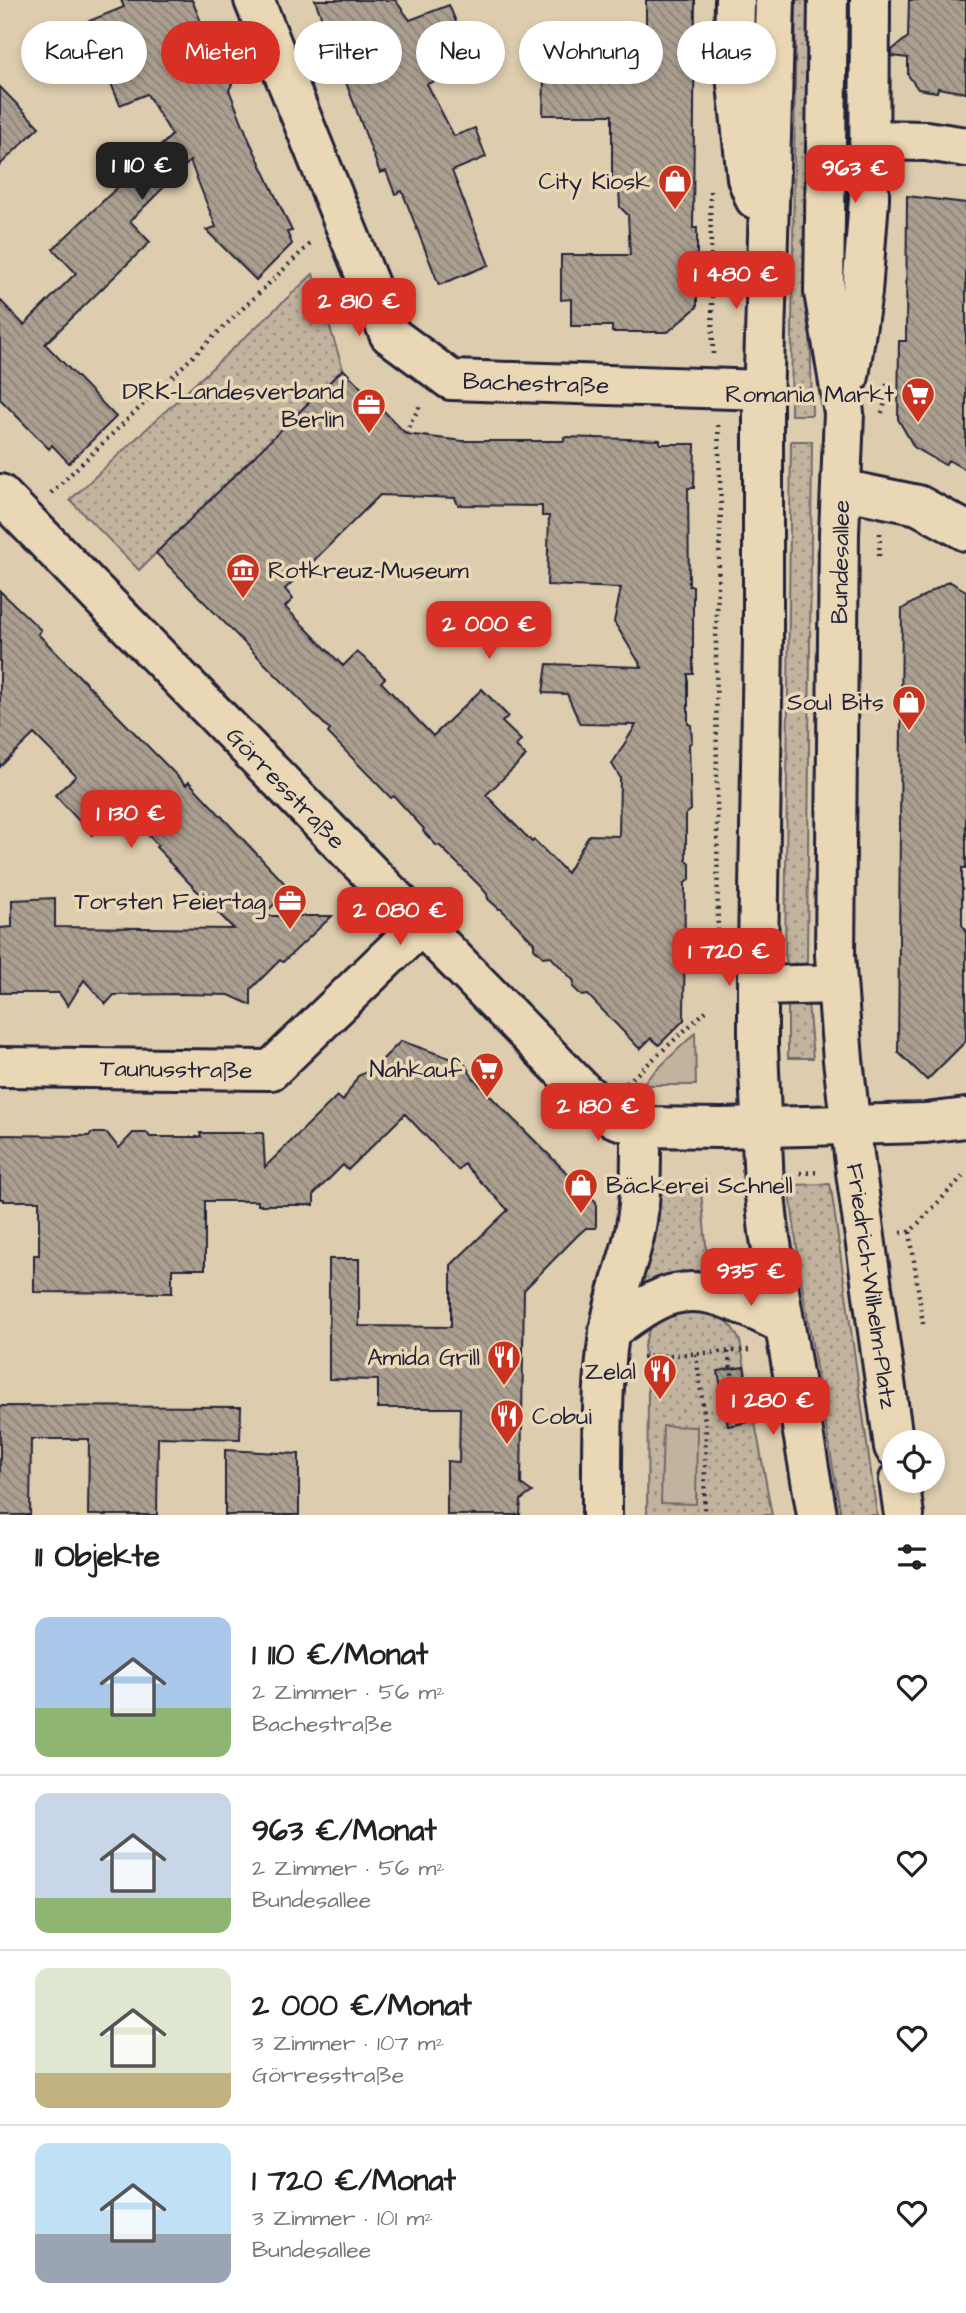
<!DOCTYPE html>
<html lang="de">
<meta charset="utf-8">
<style>
body{margin:0;font-family:"Architects Daughter",sans-serif;background:#f2f2f2;color:#222;height:100vh;display:flex;flex-direction:column;font-size:26px;white-space:nowrap}
*{box-sizing:border-box;margin:0}
p{font-size:23px;color:#767676}
.icon{flex:none;width:38px;height:38px;fill:none;stroke:currentColor;stroke-width:2;stroke-linecap:round;stroke-linejoin:round}
.map{position:relative;height:1515px;overflow:hidden}
.drawer{display:flex;flex-direction:column;background:#fff;flex:1}
.drawer>*{flex:none}
.guide{position:absolute;left:21px;top:21px;width:924px;height:63px;display:flex;gap:14px}
.fabs{position:absolute;left:882px;top:1430px;display:grid;gap:14px}
.fabs a{display:grid;place-items:center;width:63px;height:63px;border-radius:50%;background:#fff;box-shadow:0 4px 10px #0003;font-size:35px}
.price{position:absolute;translate:-50% -60px;padding:0 16px;border-radius:14px;background:#d93025;color:#fff;font-size:23px;line-height:46px;filter:drop-shadow(0 2px 4px #0008)}
.price::after{content:'';position:absolute;left:50%;top:42px;width:21px;height:16px;margin-left:-10px;background:inherit;clip-path:polygon(0 0,100% 0,50% 100%)}
.price.on{background:#222;color:#fff}
ul{padding:0;list-style:none}
li{display:flex;align-items:center;gap:21px;height:175px;padding:0 35px}
li+li{border-top:2px solid #e0e0e0}
li span{display:grid;place-items:center;flex:none;width:196px;height:140px;border-radius:14px;color:#555}
li>.icon{margin-inline-start:auto}
span .icon{width:84px;height:84px;fill:#fffc;stroke-width:1}
li b{font-size:30px}
h2{display:flex;justify-content:space-between;align-items:center;height:84px;padding:0 35px;font-size:30px}
.chip{padding:0 24px;border-radius:32px;background:#fff;box-shadow:0 4px 10px #0003;font-size:24px;line-height:63px}
.chip.on{background:#d93025;color:#fff}
.map>svg:first-child{display:block}
</style>
<div class="map">
<svg width="966" height="1515" viewBox="0 0 966 1515">
<defs>
<pattern id="grass-dots" width="8" height="8" patternUnits="userSpaceOnUse" patternTransform="scale(1.75)"><rect width="8" height="8" fill="#c1b39d"/><path d="M2 2h.1M6 6h.1" fill="none" stroke="#9c9181" stroke-width="1.8" stroke-linecap="round"/></pattern>
<pattern id="building-back-hatch" width="6" height="6" patternUnits="userSpaceOnUse" patternTransform="scale(1.75)"><rect width="6" height="6" fill="#ab9f90"/><path d="M-1 5l2 2M0 0l6 6M5-1l2 2" fill="none" stroke="#8b8177"/></pattern>
</defs>
<rect width="100%" height="100%" fill="#ddccae"/>
<filter id="ink" filterUnits="userSpaceOnUse"><feTurbulence type="fractalNoise" baseFrequency=".0143" numOctaves="2"/><feDisplacementMap in="SourceGraphic" scale="14" xChannelSelector="R" yChannelSelector="G"/><feConvolveMatrix kernelMatrix="1 2 1 2 8 2 1 2 1" color-interpolation-filters="sRGB"/></filter>
<g filter="url(#ink)">
<path fill="url(#grass-dots)" stroke="#726a6c" stroke-width="2" d="M 796,0 L 810,0 L 808,214 L 812,415 L 791,415 Z
M 313,274 L 343,369 L 139,570 L 70,500 Z
M 791,441 L 812,441 L 807,960 L 805,966 L 788,967 L 785,955 Z
M 808,1003 L 813,1058 L 788,1058 L 788,1007 L 789,1004 Z
M 700,1182 L 709,1275 L 637,1289 L 657,1230 L 660,1184 Z
M 830,1184 L 832,1195 L 877,1515 L 841,1515 L 801,1279 L 789,1185 Z
M 677,1308 C 713,1310 722,1306 740,1341 L 772,1515 L 647,1515 L 648,1389 L 644,1346 L 651,1323 Z"/>
<path fill="#c1b39d" stroke="#726a6c" stroke-width="2" d="M 695,1033 L 696,1085 L 641,1085 Z
M 663,1426 L 697,1427 L 696,1504 L 661,1503 Z"/>
<path fill="url(#building-back-hatch)" stroke="#22223b" stroke-width="2" fill-rule="evenodd" d="M 121,0 L 192,0 L 217,61 L 223,62 L 232,84 L 229,90 L 250,142 L 292,231 L 287,232 L 292,244 L 256,280 L 206,230 L 216,227 L 190,161 L 130,221 L 150,242 L 45,344 L 116,417 L 69,463 L 52,445 L 49,449 L 0,399 L 0,300 L 24,325 L 76,273 L 53,249 L 172,135 L 147,94 L 120,105 L 108,76 L 90,83 L 67,30 L 124,7 Z
M 315,0 L 395,0 L 410,20 L 449,5 L 461,34 L 450,39 L 464,70 L 427,84 L 454,136 L 475,128 L 486,157 L 452,171 L 489,265 L 439,285 L 402,191 L 395,194 L 386,171 L 380,173 Z
M 646,0 L 695,0 L 693,228 L 697,228 L 697,307 L 668,332 L 612,332 L 612,326 L 571,326 L 571,299 L 561,300 L 561,255 L 630,255 L 628,215 L 620,207 L 619,188 L 612,188 L 612,115 L 543,115 L 544,78 L 638,79 L 639,48 L 646,48 Z
M 909,0 L 966,0 L 966,93 L 938,88 L 937,92 L 918,89 L 908,75 L 908,58 L 892,56 L 892,50 L 908,37 Z
M 0,87 L 39,127 L 0,165 Z
M 907,196 L 966,203 L 966,470 L 948,460 L 945,465 L 914,447 L 898,419 L 899,341 L 906,341 Z
M 343,369 L 406,434 L 463,441 L 564,441 L 564,437 L 660,440 L 660,444 L 695,444 L 694,488 L 688,488 L 689,586 L 693,586 L 693,674 L 688,674 L 688,724 L 691,725 L 692,742 L 689,744 L 691,810 L 686,814 L 686,860 L 690,864 L 690,879 L 685,883 L 684,1020 L 659,1045 L 651,1038 L 640,1049 L 588,995 L 582,996 L 573,987 L 574,981 L 550,956 L 543,957 L 534,948 L 534,943 L 501,909 L 499,909 L 488,899 L 487,894 L 481,887 L 440,846 L 436,845 L 423,831 L 424,829 L 394,796 L 391,798 L 328,733 L 330,730 L 156,553 ZM 380,495 L 455,498 L 458,505 L 542,506 L 542,516 L 549,516 L 547,585 L 621,588 L 614,622 L 642,667 L 547,664 L 543,693 L 567,694 L 580,724 L 636,725 L 612,764 L 620,777 L 619,836 L 589,835 L 567,873 L 534,840 L 532,842 L 486,795 L 526,756 L 516,746 L 521,740 L 502,722 L 508,716 L 482,689 L 433,736 L 381,682 L 385,678 L 368,661 L 357,652 L 343,666 L 285,607 L 293,599 L 285,589 Z
M 949,581 L 966,591 L 966,868 L 962,868 L 962,925 L 966,930 L 966,1041 L 927,1080 L 898,1052 L 902,609 Z
M 0,591 L 41,630 L 38,634 L 115,713 L 186,785 L 189,782 L 290,889 L 262,916 L 332,916 L 283,962 L 280,960 L 251,989 L 251,1005 L 229,995 L 179,994 L 114,995 L 106,1004 L 84,980 L 68,1006 L 59,993 L 0,993 L 0,928 L 12,927 L 12,900 L 55,898 L 55,927 L 234,929 L 168,861 L 169,860 L 156,847 L 158,845 L 120,806 L 92,835 L 55,795 L 76,776 L 34,734 L 0,767 Z
M 401,1041 L 464,1063 L 473,1078 L 498,1104 L 596,1202 L 596,1228 L 586,1228 L 578,1235 L 524,1290 L 521,1484 L 532,1492 L 521,1500 L 520,1515 L 447,1515 L 447,1461 L 459,1462 L 460,1408 L 378,1408 L 378,1380 L 329,1379 L 329,1259 L 359,1259 L 359,1326 L 451,1327 L 451,1265 L 508,1210 L 464,1164 L 458,1170 L 405,1114 L 348,1170 L 343,1165 L 314,1194 L 314,1205 L 258,1205 L 258,1201 L 205,1201 L 205,1269 L 172,1269 L 172,1293 L 34,1292 L 34,1255 L 39,1255 L 39,1201 L 4,1201 L 4,1199 L 0,1199 L 0,1135 L 89,1136 L 91,1133 L 107,1133 L 119,1148 L 133,1133 L 147,1133 L 150,1137 L 201,1137 L 200,1133 L 263,1133 L 265,1167 L 337,1096 L 343,1101 L 358,1076 L 373,1069 Z
M 744,1367 L 754,1421 L 728,1426 L 718,1371 Z
M 0,1406 L 241,1407 L 240,1439 L 158,1437 L 157,1515 L 88,1515 L 89,1439 L 31,1439 L 30,1515 L 0,1515 Z
M 225,1450 L 299,1454 L 299,1515 L 225,1515 Z"/>
<g fill="none" stroke-linecap="round" stroke-linejoin="round">
<g stroke="#22223b" stroke-width="44">
<path id="minor" d="M 254,0 L 389,334 L 451,380 L 764,390
M 870,140 L 926,141 L 966,147
M 841,489 L 918,505 L 966,531
M 0,494 L 583,1091 L 614,1118 L 641,1127 L 721,1128 L 926,1123 L 966,1118
M 0,1067 L 271,1070 L 421,925
M 609,1331 C 624,1321 639,1309 655,1301 C 701,1277 744,1306 785,1325
M 602,1515 C 602,1454 601,1393 609,1333 C 613,1302 624,1275 632,1245 C 642,1208 641,1165 641,1127"/>
</g>
<g stroke="#22223b" stroke-width="44">
<path id="secondary" d="M 735,0 L 734,56 L 747,178 L 755,199
M 775,0 L 763,404 L 763,639 L 758,955 L 758,1047 L 764,1186 L 769,1232 L 817,1515
M 828,0 L 824,292 L 844,413 L 839,534 L 835,955 L 843,1060 L 856,1172 L 894,1447
M 849,376 L 862,292 L 869,199 L 870,0
M 758,986 L 837,984
M 899,1480 L 904,1515"/>
</g>
<path stroke="#22223b" stroke-width="4.5" stroke-dasharray="2 5" stroke-linecap="butt" d="M 710,191 L 713,354
M 882,413 L 886,398 L 887,384
M 718,425 L 721,507 L 716,638 L 718,959
M 405,433 L 421,404
M 51,493 L 312,242
M 879,556 L 880,533
M 627,1083 L 706,1011
M 800,1173 L 819,1172
M 910,1232 L 923,1324
M 901,1233 L 910,1232 L 966,1173
M 728,1352 L 733,1379
M 696,1354 L 706,1428 L 704,1515
M 642,1357 L 749,1350
M 729,1388 L 733,1379 L 739,1386"/>
<use href="#minor" stroke="#e9d7b5" stroke-width="38"/>
<use href="#secondary" stroke="#e9d7b5" stroke-width="38"/>
</g>
</g>
<defs>
<g id="shop-pin" transform="scale(1.75)"><path d="M0 17L-7.5 6A9.5 9.5 0 1 1 7.5 6Z" fill="#c8321e" stroke="#e9d7b5"/><path d="M-5-2.5h2.3a2.7 3.5 0 0 1 5.4 0H5L5.5 6h-11ZM-1.5-2.5h3a1.5 2.3 0 0 0-3 0Z" fill="#fff"/></g>
<g id="supermarket-pin" transform="scale(1.75)"><path d="M0 17L-7.5 6A9.5 9.5 0 1 1 7.5 6Z" fill="#c8321e" stroke="#e9d7b5"/><path d="M-6-5.5h2.5l.6 2H6L4.5 2H-2.5L-4.4-4H-6ZM-1.5 3.2a1.3 1.3 0 1 0 .1 0ZM3 3.2a1.3 1.3 0 1 0 .1 0Z" fill="#fff"/></g>
<g id="office-pin" transform="scale(1.75)"><path d="M0 17L-7.5 6A9.5 9.5 0 1 1 7.5 6Z" fill="#c8321e" stroke="#e9d7b5"/><path d="M-6-3h4V-5.5h4V-3h4V5H-6ZM-1-4.5V-3h2v-1.5ZM-6 0V1H6V0Z" fill="#fff"/></g>
<g id="museum-pin" transform="scale(1.75)"><path d="M0 17L-7.5 6A9.5 9.5 0 1 1 7.5 6Z" fill="#c8321e" stroke="#e9d7b5"/><path d="M0-6L6-3V-2H-6V-3ZM-5-1h2V3h-2ZM-1-1h2V3h-2ZM3-1h2V3H3ZM-6 4H6V6H-6Z" fill="#fff"/></g>
<g id="restaurant-pin" transform="scale(1.75)"><path d="M0 17L-7.5 6A9.5 9.5 0 1 1 7.5 6Z" fill="#c8321e" stroke="#e9d7b5"/><path d="M-5-6h1v4h1v-4h1v4h1v-4h1v5L-1.5 .5V6h-2V.5L-5-1ZM5-6V6H3V1.5H1.5Q1.5-4 5-6Z" fill="#fff"/></g>
</defs>
<g fill-rule="evenodd">
<use href="#shop-pin" x="675" y="181"/>
<use href="#supermarket-pin" x="918" y="394"/>
<use href="#office-pin" x="369" y="405"/>
<use href="#museum-pin" x="243" y="570"/>
<use href="#shop-pin" x="909" y="702"/>
<use href="#office-pin" x="290" y="901"/>
<use href="#supermarket-pin" x="487" y="1069"/>
<use href="#shop-pin" x="581" y="1185"/>
<use href="#restaurant-pin" x="504" y="1357"/>
<use href="#restaurant-pin" x="660" y="1371"/>
<use href="#restaurant-pin" x="507" y="1416"/>
</g>
<g text-anchor="middle" stroke-width="7" stroke-linejoin="round" paint-order="stroke">
<g font-size="24" fill="#22223b" stroke="#e9d7b5" text-anchor="end">
<text x="650" y="189">City Kiosk</text>
<text x="344" y="399">DRK-Landesverband<tspan x="344" dy="28">Berlin</tspan></text>
<text x="894" y="402">Romania Markt</text>
<text x="268" y="578" text-anchor="start">Rotkreuz-Museum</text>
<text x="884" y="710">Soul Bits</text>
<text x="266" y="909">Torsten Feiertag</text>
<text x="462" y="1077">Nahkauf</text>
<text x="606" y="1193" text-anchor="start">Bäckerei Schnell</text>
<text x="480" y="1365">Amida Grill</text>
<text x="636" y="1379">Zelal</text>
<text x="532" y="1424" text-anchor="start">Cobui</text>
</g>
<g font-size="24" fill="#22223b" stroke="#e9d7b5">
<text transform="translate(536 383) rotate(2)" y="8">Bachestraße</text>
<text transform="translate(840 562) rotate(-89)" y="8">Bundesallee</text>
<text transform="translate(286 788) rotate(46)" y="8">Görresstraße</text>
<text transform="translate(176 1069) rotate(1)" y="8">Taunusstraße</text>
<text transform="translate(872 1286) rotate(82)" y="8">Friedrich-Wilhelm-Platz</text>
</g>
</g>
</svg>
<div class="fabs">
<a><svg class="icon" aria-label="locate" viewBox="0 0 24 24"><circle cx="12" cy="12" r="6"/><path d="M12 2v4M12 18v4M2 12h4M18 12h4"/></svg></a>
</div>
<b class="price on" style="left:142px;top:202px">1 110 €</b>
<b class="price" style="left:855px;top:205px">963 €</b>
<b class="price" style="left:736px;top:311px">1 480 €</b>
<b class="price" style="left:359px;top:338px">2 810 €</b>
<b class="price" style="left:489px;top:661px">2 000 €</b>
<b class="price" style="left:131px;top:850px">1 130 €</b>
<b class="price" style="left:400px;top:947px">2 080 €</b>
<b class="price" style="left:729px;top:988px">1 720 €</b>
<b class="price" style="left:598px;top:1143px">2 180 €</b>
<b class="price" style="left:751px;top:1308px">935 €</b>
<b class="price" style="left:773px;top:1437px">1 280 €</b>
<div class="guide">
<a class="chip">Kaufen</a>
<a class="chip on">Mieten</a>
<a class="chip">Filter</a>
<a class="chip">Neu</a>
<a class="chip">Wohnung</a>
<a class="chip">Haus</a>
</div>
</div>
<section class="drawer">
<h2>11 Objekte<svg class="icon" aria-label="filters" viewBox="0 0 24 24"><path d="M4 7h16M4 17h16"/><circle cx="9" cy="7" r="2"/><circle cx="15" cy="17" r="2"/></svg></h2>
<ul>
<li><span style="background:linear-gradient(#a9c7e8 65%,#8fb573 0)"><svg class="icon" aria-label="home" viewBox="0 0 24 24"><path d="M3 11l9-7 9 7M6 9v11h12V9"/></svg></span><div><b>1 110 €/Monat</b><p>2 Zimmer · 56 m²</p><p>Bachestraße</p></div><svg class="icon" aria-label="heart" viewBox="0 0 24 24"><path d="M12 20l-8-8c-3-5 5-10 8-4 3-6 11-1 8 4z"/></svg></li>
<li><span style="background:linear-gradient(#c9d6e8 75%,#8fb573 0)"><svg class="icon" aria-label="home" viewBox="0 0 24 24"><path d="M3 11l9-7 9 7M6 9v11h12V9"/></svg></span><div><b>963 €/Monat</b><p>2 Zimmer · 56 m²</p><p>Bundesallee</p></div><svg class="icon" aria-label="heart" viewBox="0 0 24 24"><path d="M12 20l-8-8c-3-5 5-10 8-4 3-6 11-1 8 4z"/></svg></li>
<li><span style="background:linear-gradient(#dfe7d0 75%,#c2b280 0)"><svg class="icon" aria-label="home" viewBox="0 0 24 24"><path d="M3 11l9-7 9 7M6 9v11h12V9"/></svg></span><div><b>2 000 €/Monat</b><p>3 Zimmer · 107 m²</p><p>Görresstraße</p></div><svg class="icon" aria-label="heart" viewBox="0 0 24 24"><path d="M12 20l-8-8c-3-5 5-10 8-4 3-6 11-1 8 4z"/></svg></li>
<li><span style="background:linear-gradient(#bfe0f5 65%,#9aa5b1 0)"><svg class="icon" aria-label="home" viewBox="0 0 24 24"><path d="M3 11l9-7 9 7M6 9v11h12V9"/></svg></span><div><b>1 720 €/Monat</b><p>3 Zimmer · 101 m²</p><p>Bundesallee</p></div><svg class="icon" aria-label="heart" viewBox="0 0 24 24"><path d="M12 20l-8-8c-3-5 5-10 8-4 3-6 11-1 8 4z"/></svg></li>
</ul>
</section>
